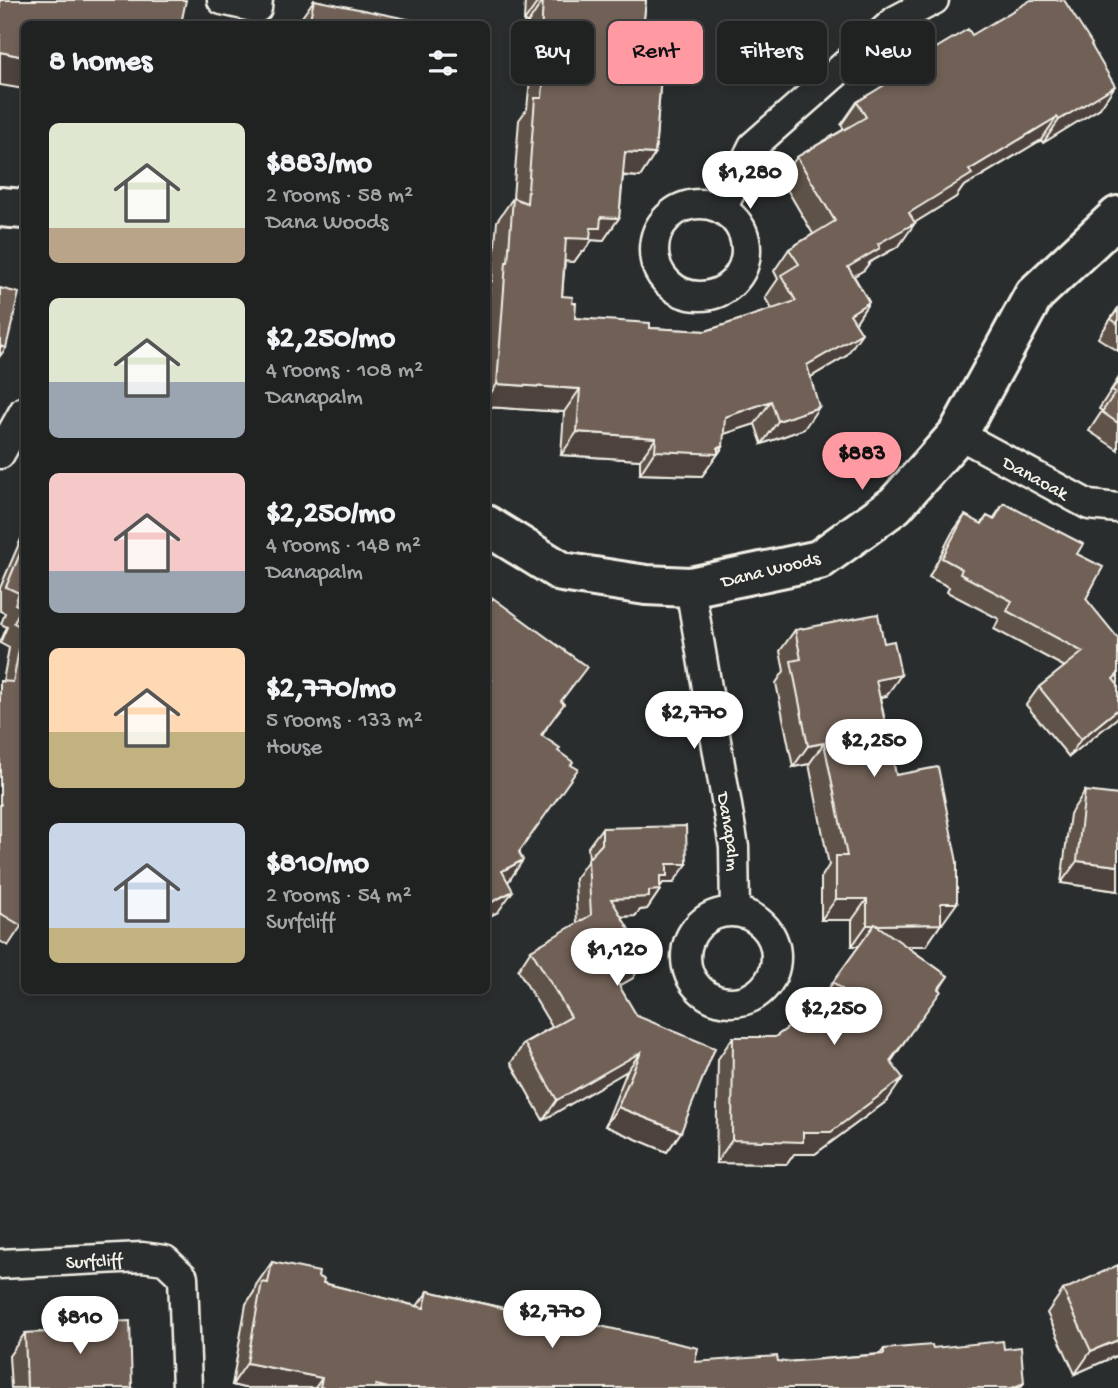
<!DOCTYPE html>
<meta charset="utf-8">
<style>
body{margin:0;font-family:"Gochi Hand",sans-serif;background:#2d2f2f;color:#f1f3f6;height:100vh;display:flex;flex-direction:column;font-size:26px;white-space:nowrap}
*{box-sizing:border-box;margin:0}
p{font-size:23px;color:#a2a4a5}
.icon{flex:none;width:38px;height:38px;fill:none;stroke:currentColor;stroke-width:2;stroke-linecap:round;stroke-linejoin:round}
.map{position:relative;flex:1;overflow:hidden}
.panel{position:absolute;left:21px;top:21px;width:469px;height:973px;display:flex;flex-direction:column;background:#202222;border-radius:10px;box-shadow:0 4px 10px #0003,0 0 0 2px #3d3f40}
.panel>*{flex:none}
.hud{position:absolute;left:511px;top:21px;width:500px;height:63px;display:flex;gap:14px}
.price{position:absolute;translate:-50% -60px;padding:0 16px;border-radius:24px;background:#fff;color:#222;font-size:23px;line-height:46px;filter:drop-shadow(0 2px 4px #0008)}
.price::after{content:'';position:absolute;left:50%;top:42px;width:21px;height:16px;margin-left:-10px;background:inherit;clip-path:polygon(0 0,100% 0,50% 100%)}
.price.selected{background:#ff9aa2;color:#111}
ul{padding:0;list-style:none}
li{display:flex;align-items:center;gap:21px;height:175px;padding:0 28px}
li span{display:grid;place-items:center;flex:none;width:196px;height:140px;border-radius:10px;color:#555}
li>.icon{margin-inline-start:auto}
span .icon{width:84px;height:84px;fill:#fffc;stroke-width:1}
li b{font-size:30px}
h2{display:flex;justify-content:space-between;align-items:center;height:84px;padding:0 28px;font-size:30px}
.chip{padding:0 24px;border-radius:10px;background:#202222;box-shadow:0 4px 10px #0003,0 0 0 2px #3d3f40;font-size:24px;line-height:63px}
.chip.selected{background:#ff9aa2;color:#111}
.map>svg:first-child{display:block}
</style>
<div class="map">
<svg width="1118" height="1388" viewBox="0 0 1118 1388">
<rect width="100%" height="100%" fill="#2a2d2e"/>
<filter id="ink" filterUnits="userSpaceOnUse"><feTurbulence type="fractalNoise" baseFrequency=".0143" numOctaves="2"/><feDisplacementMap in="SourceGraphic" scale="14" xChannelSelector="R" yChannelSelector="G"/><feConvolveMatrix kernelMatrix="1 2 1 2 8 2 1 2 1" color-interpolation-filters="sRGB"/></filter>
<g filter="url(#ink)">
<g fill="none" stroke-linecap="round" stroke-linejoin="round">
<g stroke="#f4f1e8" stroke-width="33">
<g id="street">
<path d="M 222,0 L 257,8 L 258,0"/>
<circle cx="700" cy="250" r="46"/>
<path d="M 722,209 L 753,146 L 896,20 L 934,0"/>
<path id="s1" d="M 958,434 L 1089,505 L 1118,508"/>
<path d="M 0,454 L 24,411"/>
<path id="s2" d="M 690,587 L 734,847 L 735,912"/>
<circle cx="731" cy="957" r="45"/>
<path id="s3" d="M 0,1264 L 142,1257 L 165,1260 L 183,1277 L 187,1388"/>
</g>
</g>
<g stroke="#f4f1e8" stroke-width="44">
<path id="secondary" d="M 0,207 L 24,209
M 486,525 L 562,572 L 646,585 L 690,587 L 819,560 L 895,505 L 958,434 L 1034,295 L 1118,216"/>
</g>
<use href="#street" stroke="#2a2d2e" stroke-width="28"/>
<use href="#secondary" stroke="#2a2d2e" stroke-width="38"/>
</g>
<path fill="#5f534a" stroke="#f4f1e8" stroke-width="2" d="M 314,0 L 427,24 L 297,24 Z
M 525,0 L 646,0 L 644,19 L 665,27 L 667,44 L 663,50 L 655,154 L 640,177 L 623,176 L 619,218 L 603,241 L 592,240 L 584,251 L 582,251 L 574,262 L 565,261 L 562,296 L 572,303 L 575,318 L 650,328 L 706,331 L 772,309 L 765,298 L 778,279 L 774,271 L 789,249 L 813,234 L 781,179 L 797,157 L 844,129 L 841,125 L 857,102 L 916,66 L 923,56 L 972,35 L 1091,45 L 1100,108 L 1043,143 L 1041,140 L 963,187 L 956,197 L 914,223 L 899,246 L 870,262 L 864,270 L 854,276 L 869,302 L 855,323 L 846,356 L 811,377 L 804,429 L 762,444 L 755,424 L 723,434 L 723,447 L 702,476 L 640,474 L 640,460 L 561,455 L 564,412 L 486,407 L 486,334 L 490,284 L 492,281 L 497,221 L 513,198 L 519,120 L 527,109 L 532,59 L 525,59 L 528,23 L 524,22 Z
M 1118,308 L 1118,351 L 1098,338 Z
M 1118,379 L 1118,450 L 1089,431 L 1102,411 L 1099,409 Z
M 1004,503 L 1077,554 L 1086,599 L 1118,685 L 1118,716 L 1069,757 L 1026,705 L 1039,687 L 1065,667 L 994,629 L 999,619 L 947,592 L 949,587 L 929,577 L 952,533 L 965,515 L 981,524 L 987,516 L 993,519 Z
M 24,532 L 24,922 L 8,946 L 0,941 L 0,681 L 3,681 L 9,648 L 0,643 L 7,627 L 1,624 L 5,613 L 0,611 L 0,588 Z
M 486,607 L 562,702 L 542,736 L 558,751 L 508,882 L 498,912 L 486,918 Z
M 795,630 L 886,696 L 880,697 L 896,775 L 942,924 L 941,924 L 926,946 L 906,946 L 948,976 L 891,1062 L 887,1101 L 815,1154 L 794,1154 L 787,1164 L 716,1163 L 718,1059 L 733,1037 L 775,1037 L 819,1006 L 817,1005 L 859,946 L 852,946 L 852,920 L 821,920 L 821,878 L 829,865 L 809,764 L 793,767 L 776,683 L 784,671 L 780,651 Z
M 1085,791 L 1118,891 L 1061,883 L 1070,814 Z
M 602,828 L 673,883 L 663,883 L 660,887 L 660,890 L 647,909 L 640,910 L 635,916 L 622,917 L 633,978 L 619,986 L 681,1132 L 667,1152 L 605,1126 L 627,1071 L 543,1120 L 511,1063 L 524,1043 L 552,1027 L 518,970 L 531,950 L 577,924 L 575,879 L 589,859 L 588,847 Z
M 272,1262 L 318,1277 L 323,1283 L 417,1306 L 428,1291 L 522,1312 L 525,1309 L 695,1362 L 786,1362 L 880,1354 L 884,1349 L 933,1348 L 1004,1349 L 1024,1383 L 1020,1388 L 244,1388 L 232,1385 L 246,1304 L 254,1292 L 256,1285 Z
M 1063,1290 L 1118,1355 L 1075,1374 L 1047,1313 Z
M 52,1324 L 132,1388 L 11,1388 L 9,1356 L 25,1333 L 46,1332 Z"/>
<path fill="#4e433c" stroke="#f4f1e8" stroke-width="2" d="M 539,0 L 543,0 L 528,23 L 524,22 Z
M 541,36 L 547,37 L 532,59 L 525,59 Z
M 0,52 L 24,57 L 24,89 L 0,85 Z
M 1115,86 L 1100,108 L 1043,143 L 1059,120 Z
M 1057,117 L 1041,140 L 963,187 L 956,197 L 906,228 L 915,223 L 899,246 L 870,262 L 864,270 L 832,289 L 848,267 L 878,244 L 909,213 L 969,170 Z
M 625,152 L 655,154 L 640,177 L 609,174 Z
M 601,217 L 619,218 L 603,241 L 592,240 L 584,251 L 582,251 L 574,262 L 550,260 L 566,238 Z
M 869,302 L 854,325 L 850,314 Z
M 862,333 L 846,356 L 792,388 L 807,365 Z
M 0,346 L 6,348 L 0,356 Z
M 497,384 L 580,389 L 564,412 L 486,407 L 486,400 Z
M 771,401 L 755,424 L 709,439 L 725,417 Z
M 819,407 L 804,429 L 762,444 L 778,421 Z
M 577,432 L 656,438 L 640,460 L 561,455 Z
M 723,447 L 702,476 L 640,474 L 655,451 Z
M 1118,674 L 1118,682 L 1100,697 L 1113,679 Z
M 901,675 L 886,696 L 862,701 L 876,680 Z
M 1118,709 L 1118,716 L 1117,718 L 1069,757 L 1081,739 Z
M 824,743 L 809,764 L 793,767 L 808,746 Z
M 523,860 L 509,881 L 487,892 L 502,871 Z
M 1077,861 L 1118,866 L 1118,891 L 1061,883 Z
M 667,864 L 687,864 L 673,883 L 663,883 L 658,890 L 660,890 L 647,909 L 640,910 L 635,916 L 598,918 L 611,899 Z
M 513,891 L 498,912 L 486,918 L 486,905 Z
M 836,899 L 867,899 L 852,920 L 821,920 Z
M 941,903 L 957,903 L 942,924 L 926,924 Z
M 941,924 L 926,946 L 852,946 L 867,925 Z
M 646,958 L 633,978 L 600,997 L 614,977 Z
M 641,1052 L 627,1071 L 543,1120 L 557,1100 Z
M 903,1078 L 887,1101 L 815,1154 L 794,1154 L 787,1164 L 716,1163 L 732,1140 L 803,1132 Z
M 618,1107 L 681,1132 L 667,1152 L 605,1126 Z
M 1118,1340 L 1118,1355 L 1075,1374 L 1091,1351 Z
M 247,1363 L 322,1378 L 315,1388 L 244,1388 L 232,1385 Z"/>
<path fill="#6f6056" stroke="#f4f1e8" stroke-width="2" d="M 0,0 L 186,0 L 181,24 L 24,24 L 24,57 L 0,52 Z
M 314,0 L 427,23 L 427,24 L 309,24 Z
M 542,0 L 646,0 L 644,19 L 665,20 L 665,27 L 668,29 L 667,44 L 663,46 L 655,154 L 625,152 L 619,218 L 601,217 L 600,228 L 591,228 L 590,239 L 566,238 L 562,296 L 573,297 L 572,303 L 576,303 L 575,318 L 650,323 L 650,328 L 706,331 L 796,301 L 781,275 L 799,264 L 789,249 L 835,221 L 797,157 L 866,117 L 857,102 L 925,60 L 923,56 L 968,29 L 972,35 L 1031,0 L 1064,0 L 1092,44 L 1091,45 L 1115,86 L 1059,120 L 1057,117 L 969,170 L 972,174 L 909,213 L 915,223 L 878,244 L 880,248 L 848,267 L 869,302 L 850,314 L 862,333 L 807,365 L 819,407 L 778,421 L 771,401 L 725,417 L 723,447 L 718,447 L 718,454 L 655,451 L 656,438 L 577,432 L 580,389 L 497,384 L 506,262 L 508,262 L 513,198 L 527,203 L 535,98 L 542,98 L 547,37 L 541,36 L 543,0 Z
M 0,288 L 19,293 L 6,348 L 0,346 Z
M 1118,309 L 1118,324 L 1111,319 Z
M 1118,381 L 1118,423 L 1102,412 L 1115,393 L 1111,391 Z
M 1004,503 L 1083,544 L 1077,554 L 1103,567 L 1086,599 L 1118,638 L 1118,674 L 1113,679 L 1118,685 L 1118,709 L 1081,739 L 1039,687 L 1083,652 L 1007,611 L 1012,601 L 960,574 L 962,569 L 942,558 L 965,515 L 982,524 L 987,516 L 994,520 Z
M 24,544 L 24,922 L 22,926 L 0,913 L 0,806 L 1,804 L 0,803 L 0,681 L 13,682 L 23,628 L 14,623 L 21,607 L 15,604 L 19,593 L 6,587 Z
M 493,598 L 587,667 L 561,701 L 564,704 L 541,735 L 560,748 L 558,751 L 573,762 L 571,765 L 578,769 L 519,852 L 523,860 L 502,871 L 513,891 L 486,905 L 486,687 L 492,680 L 486,676 L 486,607 Z
M 878,614 L 884,643 L 894,641 L 901,675 L 876,680 L 896,775 L 938,767 L 957,862 L 957,903 L 941,903 L 941,924 L 877,925 L 875,924 L 874,925 L 867,925 L 867,899 L 836,899 L 836,856 L 847,856 L 824,743 L 808,746 L 791,661 L 801,659 L 795,630 Z
M 1085,791 L 1118,795 L 1118,866 L 1077,861 Z
M 686,826 L 687,864 L 667,864 L 667,876 L 660,876 L 660,890 L 649,891 L 649,897 L 611,899 L 646,958 L 614,977 L 637,1016 L 715,1048 L 681,1132 L 618,1107 L 641,1052 L 557,1100 L 524,1043 L 571,1017 L 531,950 L 591,915 L 588,859 L 602,844 L 602,828 Z
M 875,924 L 948,976 L 938,989 L 941,991 L 890,1061 L 903,1078 L 831,1132 L 803,1132 L 803,1142 L 732,1140 L 733,1037 L 775,1037 L 842,989 L 833,982 Z
M 272,1262 L 319,1272 L 318,1277 L 324,1279 L 323,1283 L 424,1308 L 428,1291 L 524,1313 L 525,1309 L 698,1348 L 695,1362 L 777,1356 L 778,1361 L 786,1362 L 884,1354 L 884,1349 L 932,1345 L 933,1348 L 1003,1341 L 1004,1349 L 1021,1347 L 1024,1383 L 1012,1388 L 389,1388 L 376,1385 L 375,1388 L 324,1388 L 320,1387 L 322,1378 L 247,1363 L 262,1282 L 268,1283 Z
M 1118,1265 L 1118,1340 L 1091,1351 L 1063,1290 Z
M 130,1321 L 132,1388 L 27,1388 L 25,1333 L 52,1332 L 52,1324 Z"/>
</g>
<g text-anchor="middle" stroke-width="5" stroke-linejoin="round" paint-order="stroke">
<g font-size="19" fill="#f4f1e8" stroke="#2a2d2e">
<text dy="7" stroke="none"><textPath href="#s1" startOffset="89">Danaoak</textPath></text>
<text transform="translate(770 568) rotate(-14)" y="7">Dana Woods</text>
<text dy="7" stroke="none"><textPath href="#s2" startOffset="248">Danapalm</textPath></text>
<text dy="7" stroke="none"><textPath href="#s3" startOffset="94">Surfcliff</textPath></text>
</g>
</g>
</svg>
<b class="price" style="left:750px;top:211px">$1,280</b>
<b class="price selected" style="left:862px;top:492px">$883</b>
<b class="price" style="left:694px;top:751px">$2,770</b>
<b class="price" style="left:874px;top:779px">$2,250</b>
<b class="price" style="left:617px;top:988px">$1,120</b>
<b class="price" style="left:834px;top:1047px">$2,250</b>
<b class="price" style="left:552px;top:1350px">$2,770</b>
<b class="price" style="left:80px;top:1356px">$810</b>
<div class="hud">
<a class="chip">Buy</a>
<a class="chip selected">Rent</a>
<a class="chip">Filters</a>
<a class="chip">New</a>
</div>
<section class="panel">
<h2>8 homes<svg class="icon" aria-label="filters" viewBox="0 0 24 24"><path d="M4 7h16M4 17h16"/><circle cx="9" cy="7" r="2"/><circle cx="15" cy="17" r="2"/></svg></h2>
<ul>
<li><span style="background:linear-gradient(#dfe7d0 75%,#b9a48a 0)"><svg class="icon" aria-label="home" viewBox="0 0 24 24"><path d="M3 11l9-7 9 7M6 9v11h12V9"/></svg></span><div><b>$883/mo</b><p>2 rooms · 58 m²</p><p>Dana Woods</p></div></li>
<li><span style="background:linear-gradient(#dfe7d0 60%,#9aa5b1 0)"><svg class="icon" aria-label="home" viewBox="0 0 24 24"><path d="M3 11l9-7 9 7M6 9v11h12V9"/></svg></span><div><b>$2,250/mo</b><p>4 rooms · 108 m²</p><p>Danapalm</p></div></li>
<li><span style="background:linear-gradient(#f6c9c9 70%,#9aa5b1 0)"><svg class="icon" aria-label="home" viewBox="0 0 24 24"><path d="M3 11l9-7 9 7M6 9v11h12V9"/></svg></span><div><b>$2,250/mo</b><p>4 rooms · 148 m²</p><p>Danapalm</p></div></li>
<li><span style="background:linear-gradient(#ffd9b3 60%,#c2b280 0)"><svg class="icon" aria-label="home" viewBox="0 0 24 24"><path d="M3 11l9-7 9 7M6 9v11h12V9"/></svg></span><div><b>$2,770/mo</b><p>5 rooms · 133 m²</p><p>House</p></div></li>
<li><span style="background:linear-gradient(#c9d6e8 75%,#c2b280 0)"><svg class="icon" aria-label="home" viewBox="0 0 24 24"><path d="M3 11l9-7 9 7M6 9v11h12V9"/></svg></span><div><b>$810/mo</b><p>2 rooms · 54 m²</p><p>Surfcliff</p></div></li>
</ul>
</section>
</div>
